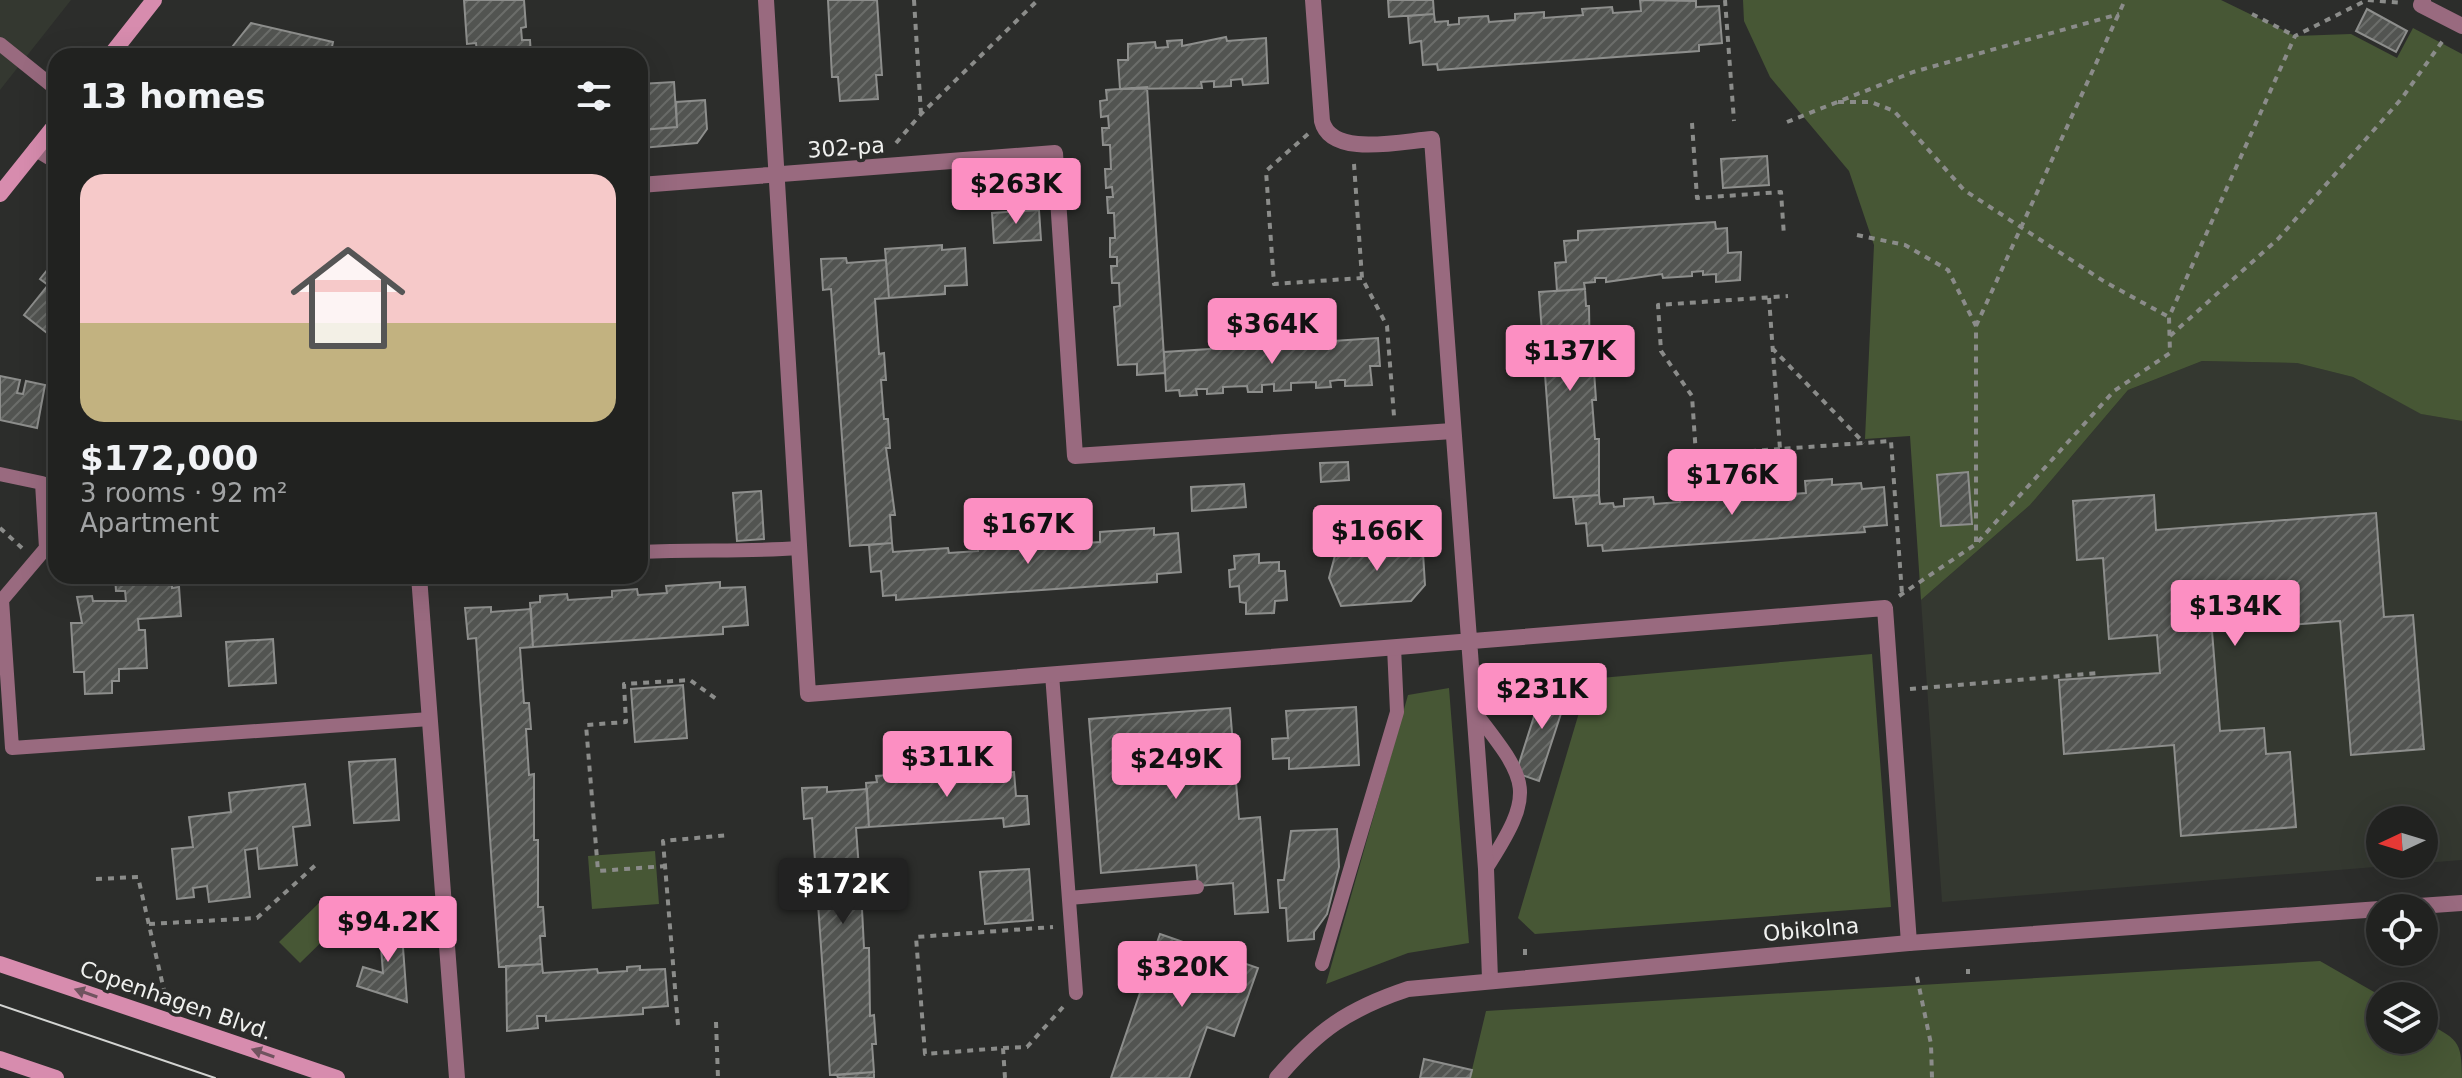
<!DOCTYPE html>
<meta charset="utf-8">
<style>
body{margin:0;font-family:"DejaVu Sans",sans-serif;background:#292a29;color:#f1f3f6;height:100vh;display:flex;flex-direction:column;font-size:30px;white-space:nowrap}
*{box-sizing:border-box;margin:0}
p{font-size:26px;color:#a2a4a5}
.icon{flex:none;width:44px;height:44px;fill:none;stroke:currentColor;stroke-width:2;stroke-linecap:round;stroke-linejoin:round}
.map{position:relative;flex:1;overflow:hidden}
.details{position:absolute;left:48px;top:48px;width:600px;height:536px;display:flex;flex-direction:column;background:#212220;border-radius:24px;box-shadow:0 8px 32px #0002,0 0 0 2px #3e3f3e}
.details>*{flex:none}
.needle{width:52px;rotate:266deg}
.controls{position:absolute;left:2366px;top:806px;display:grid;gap:16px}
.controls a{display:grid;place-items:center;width:72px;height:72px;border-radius:50%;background:#212220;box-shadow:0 8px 32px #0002,0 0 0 2px #3e3f3e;font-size:40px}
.price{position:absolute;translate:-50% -68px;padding:0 18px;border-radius:8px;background:#fc8fc2;color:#111;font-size:26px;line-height:52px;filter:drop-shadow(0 2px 4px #0008)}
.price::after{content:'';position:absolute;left:50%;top:48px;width:24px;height:18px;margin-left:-12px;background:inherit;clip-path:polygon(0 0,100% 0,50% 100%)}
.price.current{background:#222;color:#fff}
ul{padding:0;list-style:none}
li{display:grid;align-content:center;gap:16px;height:424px;padding:0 32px}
li span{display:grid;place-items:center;height:248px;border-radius:24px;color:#555}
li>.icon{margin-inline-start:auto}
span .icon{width:144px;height:144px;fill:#fffc;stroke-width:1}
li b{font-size:34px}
h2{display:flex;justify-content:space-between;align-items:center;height:96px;padding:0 32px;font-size:34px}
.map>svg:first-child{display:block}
</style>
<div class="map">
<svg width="2462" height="1078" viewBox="0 0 2462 1078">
<defs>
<pattern id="building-hatch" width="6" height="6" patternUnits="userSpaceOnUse" patternTransform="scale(2)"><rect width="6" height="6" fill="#525451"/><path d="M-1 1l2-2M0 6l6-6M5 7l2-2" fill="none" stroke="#6b6d6a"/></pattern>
</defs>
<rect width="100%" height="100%" fill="#2c2d2b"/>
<path fill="#343830" d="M 0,0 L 71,0 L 0,90 Z
M 2202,361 L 2297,363 L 2353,377 L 2422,414 L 2462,421 L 2462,860 L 2424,863 L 2424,820 L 2380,820 L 2380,864 L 2412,864 L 1942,902 L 1921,600 L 2030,505 L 2128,390 Z"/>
<path fill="#475735" d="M 1743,0 L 2221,0 L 2295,36 L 2351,34 L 2397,58 L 2413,28 L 2462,54 L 2462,421 L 2421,414 L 2353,377 L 2297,363 L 2202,361 L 2128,390 L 2030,505 L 1921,600 L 1910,436 L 1865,439 L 1874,245 L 1849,171 L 1770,77 L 1744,21 Z
M 1872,654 L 1891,907 L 1535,934 L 1518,918 L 1589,679 Z
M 1449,688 L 1469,943 L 1408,953 L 1326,984 L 1408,695 Z
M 655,851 L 659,904 L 592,909 L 588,856 Z
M 322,900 L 343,921 L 300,963 L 279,942 Z
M 2320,961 L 2381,996 L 2380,1040 L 2424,1040 L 2424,1021 C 2457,1040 2462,1039 2462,1078 L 1470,1078 L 1486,1011 Z"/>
<path fill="url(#building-hatch)" stroke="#8d8e8c" stroke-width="2" d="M 464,0 L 524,0 L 526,27 L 521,28 L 522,40 L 530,40 L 531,56 L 428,56 L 428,49 L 443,48 L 443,54 L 477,53 L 476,43 L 467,44 Z
M 828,0 L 877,0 L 882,75 L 876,75 L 878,99 L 840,101 L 838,77 L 832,77 Z
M 1388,0 L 1433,0 L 1434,14 L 1389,17 Z
M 1640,0 L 1696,1 L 1696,7 L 1719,6 L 1722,43 L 1699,45 L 1699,51 L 1438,70 L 1437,64 L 1423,65 L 1421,41 L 1410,43 L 1408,16 L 1434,14 L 1435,22 L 1448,21 L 1448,25 L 1459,24 L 1459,18 L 1488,16 L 1489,22 L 1515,20 L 1515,14 L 1544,12 L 1544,18 L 1583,15 L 1582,9 L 1612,7 L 1613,13 L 1641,11 Z
M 2367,9 L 2407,31 L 2396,52 L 2356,31 Z
M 251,23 L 333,42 L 330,56 L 225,56 Z
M 1226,37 L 1227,41 L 1266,38 L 1268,83 L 1243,85 L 1242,79 L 1231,80 L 1231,86 L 1214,87 L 1214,81 L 1201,82 L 1202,88 L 1120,89 L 1118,60 L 1128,60 L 1128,44 L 1155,42 L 1156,48 L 1168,47 L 1167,41 L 1182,40 L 1182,46 Z
M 674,82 L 677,127 L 640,130 L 640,84 Z
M 1147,87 L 1165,373 L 1137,375 L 1137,364 L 1118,365 L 1114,307 L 1120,306 L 1119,283 L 1112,283 L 1111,266 L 1117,266 L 1117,257 L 1110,257 L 1110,238 L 1115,238 L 1114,213 L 1108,213 L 1107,197 L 1113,197 L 1112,187 L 1106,188 L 1105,169 L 1111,169 L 1110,145 L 1103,145 L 1102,128 L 1109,128 L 1108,116 L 1101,117 L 1100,101 L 1107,100 L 1106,90 Z
M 705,100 L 707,129 L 697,143 L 642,148 L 641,130 L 677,127 L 676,102 Z
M 1767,156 L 1769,185 L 1723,188 L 1721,159 Z
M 1039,210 L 1041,240 L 994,243 L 992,213 Z
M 1715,222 L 1716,229 L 1727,228 L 1728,253 L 1741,252 L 1740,280 L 1716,282 L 1716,274 L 1703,275 L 1703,271 L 1692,272 L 1692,276 L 1663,278 L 1662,274 L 1606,282 L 1606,278 L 1595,278 L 1595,282 L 1584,283 L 1585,289 L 1557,291 L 1555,263 L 1566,262 L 1564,241 L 1578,240 L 1578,231 Z
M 942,245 L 942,250 L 965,248 L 967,285 L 945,286 L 945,294 L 889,298 L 885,249 Z
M 846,258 L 847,263 L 886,260 L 889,298 L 875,299 L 879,354 L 884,353 L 886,380 L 881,380 L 884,419 L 888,419 L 890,448 L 886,448 L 895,515 L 890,515 L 892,543 L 850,546 L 831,289 L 823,290 L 821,259 Z
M 56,259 L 56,340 L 24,315 L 48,285 L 40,279 Z
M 1585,289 L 1586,306 L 1589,306 L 1590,372 L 1594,371 L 1596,400 L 1592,400 L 1595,439 L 1599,439 L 1599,495 L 1554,498 L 1539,292 Z
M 1378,338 L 1380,366 L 1370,366 L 1372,385 L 1345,386 L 1345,380 L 1338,380 L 1330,381 L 1331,387 L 1316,388 L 1316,382 L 1291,383 L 1291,390 L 1274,391 L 1274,384 L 1262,385 L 1262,392 L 1248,392 L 1247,386 L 1223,387 L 1223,393 L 1207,394 L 1207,389 L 1196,389 L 1197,395 L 1180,396 L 1179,390 L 1166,391 L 1164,352 Z
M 0,376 L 20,380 L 17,393 L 23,394 L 26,381 L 45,385 L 37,428 L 0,420 Z
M 1348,462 L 1349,480 L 1321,482 L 1320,463 Z
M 1968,472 L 1972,524 L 1941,526 L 1937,475 Z
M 1832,479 L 1832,485 L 1861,483 L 1862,489 L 1884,487 L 1887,525 L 1864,527 L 1865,532 L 1603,551 L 1602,545 L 1588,546 L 1586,523 L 1576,524 L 1573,497 L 1599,495 L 1600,504 L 1613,503 L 1614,507 L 1624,506 L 1624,499 L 1653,497 L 1654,504 L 1680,502 L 1680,496 L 1709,493 L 1709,500 L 1748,497 L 1747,491 L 1777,488 L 1778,495 L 1806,493 L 1805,481 Z
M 1244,484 L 1246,507 L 1192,511 L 1191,487 Z
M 761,491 L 764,539 L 737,541 L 733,493 Z
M 2154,495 L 2156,530 L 2376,513 L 2384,617 L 2413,615 L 2424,749 L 2351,755 L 2340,621 L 2212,631 L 2220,731 L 2264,728 L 2266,754 L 2290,752 L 2296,827 L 2181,836 L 2174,745 L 2064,754 L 2059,680 L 2160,673 L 2157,635 L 2109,639 L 2103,558 L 2077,560 L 2073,501 Z
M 1154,528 L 1154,535 L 1178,533 L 1181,572 L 1157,574 L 1157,582 L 896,600 L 896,595 L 883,596 L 881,571 L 871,572 L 869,545 L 892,543 L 893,552 L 948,548 L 949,553 L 978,551 L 978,546 L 1043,546 L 1042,536 L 1071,534 L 1072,544 L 1100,542 L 1100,532 Z
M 1407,538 L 1408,554 L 1423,553 L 1425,585 L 1411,601 L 1341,606 L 1329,578 L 1337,548 L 1364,546 L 1363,541 Z
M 1259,554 L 1259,563 L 1279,562 L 1279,571 L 1285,571 L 1287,600 L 1275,601 L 1274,613 L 1246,614 L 1246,603 L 1240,602 L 1239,586 L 1230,587 L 1229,570 L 1235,569 L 1234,556 Z
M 115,576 L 171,576 L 172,588 L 179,587 L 181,616 L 138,619 L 139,630 L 145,630 L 147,668 L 119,669 L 119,681 L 112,681 L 112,693 L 85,694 L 84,672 L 74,672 L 71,623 L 82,623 L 77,597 L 92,596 L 93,601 L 126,601 L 125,591 L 116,591 Z
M 720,582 L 720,588 L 745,587 L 748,625 L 723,627 L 723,634 L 533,647 L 530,603 L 540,602 L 540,596 L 567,594 L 568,600 L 612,597 L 612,591 L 637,589 L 638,595 L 667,593 L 666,586 Z
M 491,607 L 491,612 L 531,609 L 533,647 L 520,648 L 524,703 L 529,703 L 531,729 L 526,729 L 529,775 L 534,774 L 534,840 L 538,840 L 538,907 L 543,907 L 545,936 L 540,936 L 542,964 L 499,967 L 476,638 L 468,639 L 465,608 Z
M 273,639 L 276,683 L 229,686 L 226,642 Z
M 1545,682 L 1569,689 L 1539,781 L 1516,773 Z
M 683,685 L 687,738 L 635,742 L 631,689 Z
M 1356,707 L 1359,765 L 1289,769 L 1289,758 L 1273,759 L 1272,739 L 1288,738 L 1286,711 Z
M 1230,708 L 1239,819 L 1260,817 L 1268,912 L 1235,914 L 1233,883 L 1198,886 L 1196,865 L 1101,873 L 1089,719 Z
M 395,759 L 399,820 L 354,823 L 349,762 Z
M 999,767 L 1000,773 L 1014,772 L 1016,796 L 1027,796 L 1029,824 L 1004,827 L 1003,818 L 869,827 L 866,783 L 877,782 L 876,776 L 904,774 L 904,780 L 948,777 L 948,771 Z
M 305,784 L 310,825 L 293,827 L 297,865 L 259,869 L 257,848 L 245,850 L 250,897 L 209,902 L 207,886 L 193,888 L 194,897 L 177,899 L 172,849 L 193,847 L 189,817 L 231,812 L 229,793 Z
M 827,787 L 827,792 L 867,789 L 869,827 L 856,828 L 860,883 L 864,882 L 866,909 L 862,909 L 864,948 L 869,948 L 870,1016 L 874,1015 L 876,1044 L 872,1044 L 874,1072 L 830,1075 L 812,818 L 804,819 L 802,788 Z
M 1337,829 L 1339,867 L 1327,914 L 1314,932 L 1314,939 L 1288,941 L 1286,908 L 1280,908 L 1278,880 L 1284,880 L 1291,831 Z
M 1029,869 L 1033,920 L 985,924 L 980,872 Z
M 401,920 L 407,1002 L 357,986 L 363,967 L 383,973 L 379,921 Z
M 1160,934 L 1258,968 L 1234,1036 L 1207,1027 L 1189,1078 L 1111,1078 Z
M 542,964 L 543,973 L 597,969 L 598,973 L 627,971 L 627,967 L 640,966 L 640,970 L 665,969 L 668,1006 L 643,1008 L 643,1014 L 546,1021 L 546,1016 L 537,1016 L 538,1028 L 507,1031 L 506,966 Z
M 1424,1059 L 1472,1070 L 1470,1078 L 1420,1078 Z
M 874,1072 L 874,1078 L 838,1078 L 837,1075 Z"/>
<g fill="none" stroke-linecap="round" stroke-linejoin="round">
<path stroke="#8b8c8a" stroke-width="4" stroke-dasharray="6 6" stroke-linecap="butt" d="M 914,0 L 921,114
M 1725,0 L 1734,121
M 2252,14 L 2295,36
M 1838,102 L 1871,102 L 1894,111 L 1964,190 L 2105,282 L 2169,317
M 1787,122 L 1913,72 L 2119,14
M 1692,123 L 1697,198 L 1781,192 L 1784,236
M 1308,134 L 1266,171 L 1274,284 L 1362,278
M 896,143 L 921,114 L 1038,0
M 1354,164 L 1362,278 L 1387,326 L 1394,416
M 1857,235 L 1905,245 L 1948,270 L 1976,326 L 1976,542
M 1769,298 L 1780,449 L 1891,441 L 1902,594
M 1976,326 L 2125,0
M 2170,336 L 2279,238 L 2402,98 L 2444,39
M 1772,348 L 1864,443
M 1780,449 L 1696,455 L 1692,396 L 1661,351 L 1658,305 L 1788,296
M 0,528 L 22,548
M 1899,596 L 1976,544 L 2114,391 L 2170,353 L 2169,317 L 2295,36 L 2367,0 L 2403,3
M 1910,689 L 2099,673
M 666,866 L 598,871 L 586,725 L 626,722 L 624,684 L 690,680 L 719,701
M 96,879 L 138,877 L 166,999
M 149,924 L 257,918 L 319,862
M 1525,955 L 1525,947
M 1968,969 L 1968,974
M 1917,977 L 1931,1044 L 1932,1078
M 716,1022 L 718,1078
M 678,1025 L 663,841 L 729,835
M 1003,1048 L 1027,1047 L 1063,1007
M 1005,1078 L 1003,1048 L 925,1054 L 916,937 L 1053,927"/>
<path stroke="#996a7f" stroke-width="14" d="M 0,44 L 56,89
M 0,474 L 42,483 L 46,548 L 2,600 L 12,748 L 430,719
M 640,552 C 693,549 745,552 799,548
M 1052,674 L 1076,993
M 1474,711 C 1530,783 1536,791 1486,869
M 1069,898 L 1197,887
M 1322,964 L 1397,712 L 1394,647"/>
<path stroke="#996a7f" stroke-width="16" d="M 766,0 L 808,694 L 1885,608 L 1909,943
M 1313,0 L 1322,121 C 1331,158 1402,141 1432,139 L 1486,869 L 1490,979
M 2423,0 L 2421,5 L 2462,26
M 36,149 L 56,161
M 640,185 L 1055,153 L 1075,456 L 1453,431
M 419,576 L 457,1078"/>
<path stroke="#996a7f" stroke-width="16" d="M 2390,908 L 2462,903
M 1277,1078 C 1318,1030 1348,1009 1408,989 L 1909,943 L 2380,909"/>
<path stroke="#d78cae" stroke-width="16" d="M 110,56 L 154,0
M 0,194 L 56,124
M 0,964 L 337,1078
M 0,1059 L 56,1078"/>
<path stroke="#d3d4d2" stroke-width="2" d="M 0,1005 L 215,1078"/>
</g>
<defs><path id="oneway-solid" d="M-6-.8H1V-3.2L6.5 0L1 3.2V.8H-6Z" transform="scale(2)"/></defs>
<g fill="#70535f">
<use href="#oneway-solid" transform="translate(86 993) rotate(-161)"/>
<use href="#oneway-solid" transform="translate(263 1053) rotate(-161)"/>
</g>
<g text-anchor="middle" stroke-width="7" stroke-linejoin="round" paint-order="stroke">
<g font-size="22" fill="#f0f1ef" stroke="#2c2d2b">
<text transform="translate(846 147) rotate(-4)" y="8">302-ра</text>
<text transform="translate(1811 929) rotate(-5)" y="8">Obikolna</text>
<text transform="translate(176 1000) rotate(19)" y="8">Copenhagen Blvd.</text>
</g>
</g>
</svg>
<div class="controls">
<a><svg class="needle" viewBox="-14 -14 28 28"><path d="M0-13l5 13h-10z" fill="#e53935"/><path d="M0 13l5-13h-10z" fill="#a2a4a5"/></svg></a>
<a><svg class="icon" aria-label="locate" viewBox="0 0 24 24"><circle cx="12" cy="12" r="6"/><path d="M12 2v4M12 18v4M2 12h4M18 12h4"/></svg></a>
<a><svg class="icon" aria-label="layers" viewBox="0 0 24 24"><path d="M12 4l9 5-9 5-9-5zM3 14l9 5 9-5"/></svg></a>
</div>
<b class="price" style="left:1016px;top:226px">$263K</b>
<b class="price" style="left:1272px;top:366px">$364K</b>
<b class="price" style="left:1570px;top:393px">$137K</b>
<b class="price" style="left:1732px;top:517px">$176K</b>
<b class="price" style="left:1028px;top:566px">$167K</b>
<b class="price" style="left:1377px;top:573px">$166K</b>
<b class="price" style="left:2235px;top:648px">$134K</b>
<b class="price" style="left:1542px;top:731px">$231K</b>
<b class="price" style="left:947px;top:799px">$311K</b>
<b class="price" style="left:1176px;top:801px">$249K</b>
<b class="price current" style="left:843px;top:926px">$172K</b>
<b class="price" style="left:388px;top:964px">$94.2K</b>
<b class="price" style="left:1182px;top:1009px">$320K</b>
<section class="details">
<h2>13 homes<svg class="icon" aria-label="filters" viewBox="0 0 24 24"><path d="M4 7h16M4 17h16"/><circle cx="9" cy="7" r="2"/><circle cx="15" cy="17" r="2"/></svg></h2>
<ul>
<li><span style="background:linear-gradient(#f6c9c9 60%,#c2b280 0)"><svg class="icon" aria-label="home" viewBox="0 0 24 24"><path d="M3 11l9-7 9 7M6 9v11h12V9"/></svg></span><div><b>$172,000</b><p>3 rooms · 92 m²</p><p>Apartment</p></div></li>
</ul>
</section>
</div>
